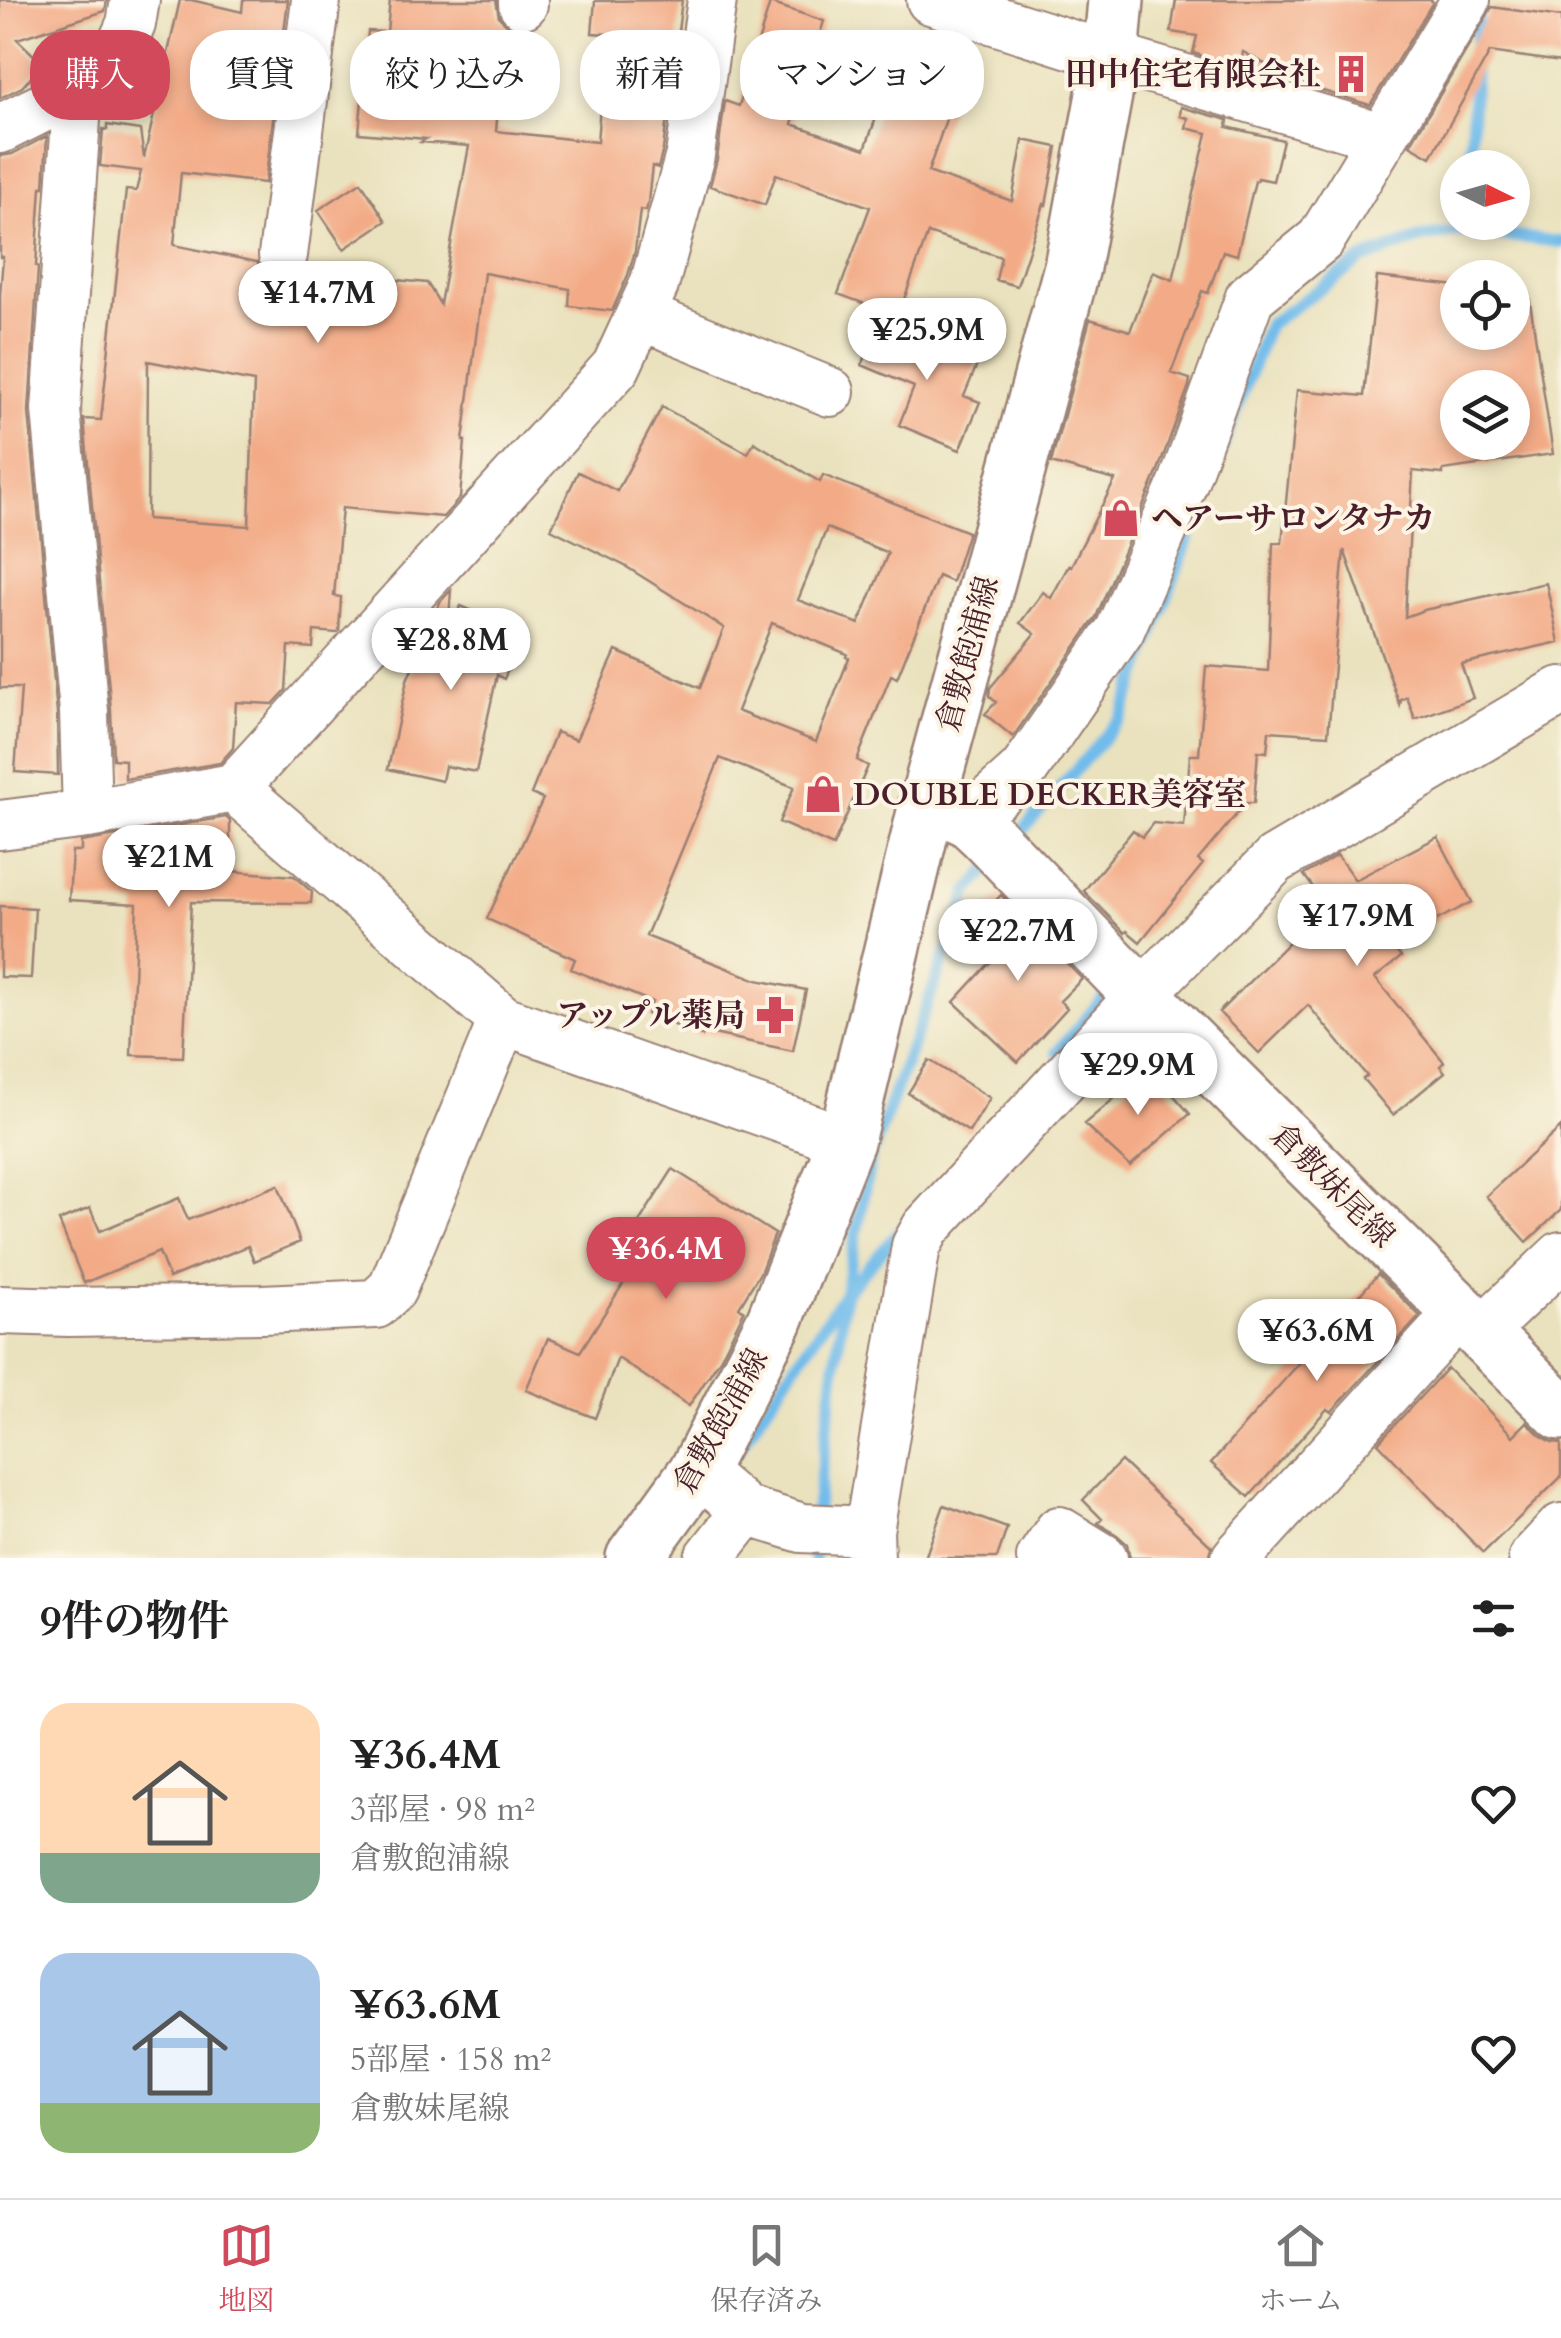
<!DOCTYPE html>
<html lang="ja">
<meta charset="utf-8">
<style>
body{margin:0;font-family:Cardo,"Noto Serif JP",serif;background:#f6f6f6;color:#222;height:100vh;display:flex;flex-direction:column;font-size:38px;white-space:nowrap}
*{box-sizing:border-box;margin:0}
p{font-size:32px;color:#767676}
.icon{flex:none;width:55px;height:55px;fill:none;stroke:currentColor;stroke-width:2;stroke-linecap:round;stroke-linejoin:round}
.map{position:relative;height:1558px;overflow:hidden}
.drawer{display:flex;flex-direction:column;background:#fff;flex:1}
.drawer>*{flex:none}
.hud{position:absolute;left:30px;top:30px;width:1000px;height:90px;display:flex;gap:20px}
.needle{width:65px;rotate:95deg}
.tools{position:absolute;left:1440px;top:150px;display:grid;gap:20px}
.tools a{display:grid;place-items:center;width:90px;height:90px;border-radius:50%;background:#fff;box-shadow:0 5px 15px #0003;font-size:50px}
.price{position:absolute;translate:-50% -85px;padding:0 22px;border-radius:35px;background:#fff;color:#222;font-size:32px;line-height:65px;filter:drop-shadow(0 2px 5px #0008)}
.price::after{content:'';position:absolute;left:50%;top:60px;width:30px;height:22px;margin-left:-15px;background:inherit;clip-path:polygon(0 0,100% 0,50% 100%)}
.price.on{background:#d1495b;color:#fff}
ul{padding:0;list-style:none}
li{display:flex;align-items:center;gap:30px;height:250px;padding:0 40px}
li span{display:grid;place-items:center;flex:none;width:280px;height:200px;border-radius:30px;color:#555}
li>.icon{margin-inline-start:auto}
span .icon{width:120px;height:120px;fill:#fffc;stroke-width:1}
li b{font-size:42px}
h2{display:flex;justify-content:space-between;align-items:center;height:120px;padding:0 40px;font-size:42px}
.tag{padding:0 35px;border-radius:40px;background:#fff;box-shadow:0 5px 15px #0003;font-size:35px;line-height:90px}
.tag.on{background:#d1495b;color:#fff}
.dock{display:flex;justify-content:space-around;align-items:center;height:140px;border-top:2px solid #e0e0e0;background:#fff;font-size:28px;color:#767676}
.dock a{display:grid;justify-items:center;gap:5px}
.dock .on{color:#d1495b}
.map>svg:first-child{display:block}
</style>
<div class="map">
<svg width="1561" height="1558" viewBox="0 0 1561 1558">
<rect width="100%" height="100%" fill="#fcf5e5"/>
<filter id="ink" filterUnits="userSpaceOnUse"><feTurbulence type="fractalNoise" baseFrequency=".01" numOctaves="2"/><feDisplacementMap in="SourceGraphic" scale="20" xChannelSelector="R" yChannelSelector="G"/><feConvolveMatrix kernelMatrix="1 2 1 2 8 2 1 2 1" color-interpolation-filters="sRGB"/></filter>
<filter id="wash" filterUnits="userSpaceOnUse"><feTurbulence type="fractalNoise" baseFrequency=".0048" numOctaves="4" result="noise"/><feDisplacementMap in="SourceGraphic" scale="40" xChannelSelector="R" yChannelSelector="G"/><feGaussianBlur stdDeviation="2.25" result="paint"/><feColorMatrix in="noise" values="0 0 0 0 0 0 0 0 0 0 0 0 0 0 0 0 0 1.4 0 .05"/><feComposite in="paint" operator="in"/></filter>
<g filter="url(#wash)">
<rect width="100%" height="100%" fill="#eae2be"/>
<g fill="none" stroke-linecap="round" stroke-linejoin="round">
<path stroke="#71bceb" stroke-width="12" d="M 1470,168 L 1477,16
M 1011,844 L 1122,717 L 1268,325 L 1363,259 L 1423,237 L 1464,231 L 1561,242
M 1057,1052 L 1105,997
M 735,1453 L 845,1293 L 905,1225
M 814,1558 L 815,1519 L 845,1293 L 871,1156 L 969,891 L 994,862"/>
</g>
<g id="blocks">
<path fill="#f3ab87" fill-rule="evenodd" d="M 0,0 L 107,0 L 105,11 L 17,39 L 43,64 L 22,87 L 0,98 Z
M 180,0 L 191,0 L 242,12 L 243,0 L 288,0 L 265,183 L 181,173 L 174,245 L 257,262 L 266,276 L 279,282 L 293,281 L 305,271 L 427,283 L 440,304 L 469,146 L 421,142 L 426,139 L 359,133 L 368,31 L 387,32 L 390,0 L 496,0 L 499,17 L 512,29 L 509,55 L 503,55 L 496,131 L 597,142 L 606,34 L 592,33 L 595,1 L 682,0 L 663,149 L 658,168 L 652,166 L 648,202 L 646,211 L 640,210 L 635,251 L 628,275 L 612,311 L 569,306 L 570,289 L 484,273 L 463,441 L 465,441 L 460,498 L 443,517 L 342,508 L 334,596 L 341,597 L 339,631 L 337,633 L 314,631 L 313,648 L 289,646 L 286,690 L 273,704 L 236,702 L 233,748 L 220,763 L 125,779 L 125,760 L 113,759 L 111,710 L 84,419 L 101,420 L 126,190 L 136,191 L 141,171 L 100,166 L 103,129 L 107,130 L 107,125 L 140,130 L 144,158 ZM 148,361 L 254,382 L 249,526 L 147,519 Z
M 1176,0 L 1430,0 L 1433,2 L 1370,105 L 1303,85 L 1243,52 L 1240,67 L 1193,53 L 1197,36 L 1171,32 Z
M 770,3 L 824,21 L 792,124 L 865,149 L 906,33 L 968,55 L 928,172 L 1012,201 L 1023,140 L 1057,147 L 1046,205 L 1044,204 L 1017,286 L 996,280 L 1001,257 L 928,233 L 898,316 L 838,294 L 870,207 L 776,174 L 765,205 L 710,186 L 717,159 L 725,101 L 739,106 Z
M 1492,7 L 1561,17 L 1561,62 L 1490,52 L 1431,157 L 1410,145 Z
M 1181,107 L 1228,120 L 1227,127 L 1283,140 L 1273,181 L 1258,178 L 1257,181 L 1255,181 L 1237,255 L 1223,251 L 1208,293 L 1202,291 L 1171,373 L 1190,379 L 1189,386 L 1157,473 L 1096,617 L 1013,737 L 985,714 L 996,702 L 989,696 L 990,688 L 1035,634 L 1020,623 L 1043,592 L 1051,598 L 1069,565 L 1071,566 L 1115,480 L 1051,463 L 1090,319 L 1130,331 L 1153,272 L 1173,280 L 1207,133 L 1186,128 L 1188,118 L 1180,116 Z
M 47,136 L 44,187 L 41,187 L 36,266 L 38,267 L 29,412 L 57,714 L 58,775 L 15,772 L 21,688 L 0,688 L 0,295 L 3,257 L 0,257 L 0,156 L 12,154 Z
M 361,182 L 386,221 L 344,249 L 318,210 Z
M 1377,277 L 1458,286 L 1458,332 L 1512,332 L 1512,293 L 1529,295 L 1553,454 L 1443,470 L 1443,474 L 1413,471 L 1405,617 L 1424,610 L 1546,583 L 1559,642 L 1461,664 L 1473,698 L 1415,719 L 1407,697 L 1401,700 L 1400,705 L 1344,550 L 1328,735 L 1269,731 L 1267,752 L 1258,751 L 1254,803 L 1246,803 L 1198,860 L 1203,864 L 1140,942 L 1127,931 L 1125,933 L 1084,891 L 1133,830 L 1142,837 L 1153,823 L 1184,826 L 1190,755 L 1199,755 L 1206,666 L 1268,671 L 1273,543 L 1282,543 L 1297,390 L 1364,396 ZM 1458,388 L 1512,388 L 1512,442 L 1458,442 Z
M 881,321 L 979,360 L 964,396 L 980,402 L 960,450 L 899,425 L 914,387 L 862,365 Z
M 662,407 L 748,453 L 754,442 L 820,482 L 823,475 L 968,532 L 952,582 L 938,576 L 897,678 L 891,675 L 857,760 L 868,766 L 833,846 L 779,822 L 794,787 L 720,758 L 646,936 L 757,980 L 806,990 L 793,1051 L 704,1032 L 702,1036 L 647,1014 L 652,1002 L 571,969 L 575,959 L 487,919 L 543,799 L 531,794 L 556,732 L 576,740 L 616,651 L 700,688 L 724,628 L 625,566 L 551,529 L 578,472 L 617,491 ZM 827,528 L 888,553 L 859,624 L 798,600 ZM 772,623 L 847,654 L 846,657 L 849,658 L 816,742 L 737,711 Z
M 451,590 L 448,633 L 461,606 L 523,633 L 504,679 L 497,675 L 476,772 L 445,766 L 442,781 L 388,769 L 407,680 L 440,602 Z
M 226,817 L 230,821 L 230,871 L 294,876 L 312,892 L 311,903 L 191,902 L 183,1057 L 131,1055 L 137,904 L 69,900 L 72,851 L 81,851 L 81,842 Z
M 1438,837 L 1472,902 L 1390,944 L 1401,957 L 1375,978 L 1444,1062 L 1440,1066 L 1445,1072 L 1393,1115 L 1363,1079 L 1367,1076 L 1308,1005 L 1259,1053 L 1219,1012 L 1326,905 L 1304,875 L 1337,855 L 1355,880 Z
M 1001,895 L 1082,979 L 1060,1001 L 1067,1008 L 1018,1062 L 954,1002 L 1007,944 L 980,917 Z
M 0,906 L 35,908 L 31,978 L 0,977 Z
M 929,1060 L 990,1098 L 969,1132 L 908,1093 Z
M 1150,1068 L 1190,1114 L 1130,1166 L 1084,1124 Z
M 1561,1127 L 1561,1210 L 1527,1242 L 1486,1196 Z
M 673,1169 L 775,1234 L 760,1273 L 739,1307 L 744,1311 L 720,1359 L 689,1406 L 618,1358 L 595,1418 L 526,1390 L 548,1338 L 580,1352 L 647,1246 L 630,1236 Z
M 278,1185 L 300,1242 L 254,1261 L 248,1246 L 169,1278 L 159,1252 L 84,1283 L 59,1221 L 90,1208 L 100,1231 L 179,1198 L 188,1220 Z
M 1378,1274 L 1420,1316 L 1331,1412 L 1327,1409 L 1249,1497 L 1211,1463 Z
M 1447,1368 L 1513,1436 L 1527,1422 L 1540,1435 L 1552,1442 L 1561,1443 L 1561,1477 L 1483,1553 L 1378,1443 Z
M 1121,1461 L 1212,1547 L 1209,1558 L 1130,1558 L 1127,1544 L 1117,1535 L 1098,1523 L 1102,1519 L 1083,1500 Z
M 944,1505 L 1007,1528 L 997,1558 L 925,1558 Z"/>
</g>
</g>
<g filter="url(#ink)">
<use href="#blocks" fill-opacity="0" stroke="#9a8074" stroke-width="2.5"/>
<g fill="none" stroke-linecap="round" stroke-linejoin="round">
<g stroke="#9a8074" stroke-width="52">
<path id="minor" d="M 931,0 L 1111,57 L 1381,137
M 523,4 L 523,0
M 0,129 L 78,90
M 283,255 L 316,0
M 640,315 L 830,392
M 234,788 L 503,1020 L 846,1141
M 87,814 L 84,712 L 56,410 L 78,90 L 114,62 L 131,24 L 135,0
M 969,819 L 1023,771 L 1120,630 L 1183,483 L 1250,297 L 1321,239 L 1466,0
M 0,825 L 87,814 L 234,788 L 616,367 L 654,285 L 690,155 L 712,0
M 0,1310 L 69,1312 L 262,1309 L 376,1304 L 392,1289 L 503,1020
M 1481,1332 L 1561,1256
M 698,1470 L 746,1511 L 802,1528 L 869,1531
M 709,1558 L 746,1511
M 870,1558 L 869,1531 L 916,1246 L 926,1228 L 1141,995 L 1275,860 L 1561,691
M 1041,1558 L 1059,1531 L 1103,1558
M 1236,1558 L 1460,1312
M 1533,1558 L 1561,1528"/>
</g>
<g stroke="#9a8074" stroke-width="60">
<path id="major" d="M 928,800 L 969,819 L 986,835 L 1141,995 L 1561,1412
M 634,1558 L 698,1470 L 774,1322 L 846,1141 L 928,800 L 1072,267 L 1111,57 L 1116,0"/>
</g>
<use href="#minor" stroke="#fff" stroke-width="48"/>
<use href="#major" stroke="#fff" stroke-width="55"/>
</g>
</g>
<defs>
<g id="building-bare" transform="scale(3)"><path d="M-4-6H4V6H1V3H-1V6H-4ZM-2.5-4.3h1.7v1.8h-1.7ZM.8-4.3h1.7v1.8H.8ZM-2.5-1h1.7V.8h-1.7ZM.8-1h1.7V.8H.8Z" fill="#d1495b" stroke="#fcf5e5" stroke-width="2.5" paint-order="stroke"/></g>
<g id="shop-bare" transform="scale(3)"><path d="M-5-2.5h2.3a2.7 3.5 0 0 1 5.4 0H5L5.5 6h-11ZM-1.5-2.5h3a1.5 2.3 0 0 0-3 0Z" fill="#d1495b" stroke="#fcf5e5" stroke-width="2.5" paint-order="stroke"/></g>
<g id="pharmacy-bare" transform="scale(3)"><path d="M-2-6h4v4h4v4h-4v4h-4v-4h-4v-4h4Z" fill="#d1495b" stroke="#fcf5e5" stroke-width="2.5" paint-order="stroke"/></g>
</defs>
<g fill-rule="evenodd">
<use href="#building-bare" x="1351" y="74"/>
<use href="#shop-bare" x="1121" y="518"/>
<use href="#shop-bare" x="823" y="794"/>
<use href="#pharmacy-bare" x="775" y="1015"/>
</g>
<g text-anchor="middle" stroke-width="8" stroke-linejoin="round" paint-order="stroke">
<g font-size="32" font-weight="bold" fill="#4a1f2b" stroke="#fcf5e5" text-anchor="end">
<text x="1321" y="85">田中住宅有限会社</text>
<text x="1151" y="529" text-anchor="start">ヘアーサロンタナカ</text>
<text x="853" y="805" text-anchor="start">DOUBLE DECKER美容室</text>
<text x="745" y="1026">アップル薬局</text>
</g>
<g font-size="32" fill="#4a1f2b" stroke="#fcf5e5">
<text transform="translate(967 654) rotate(-75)" y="11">倉敷飽浦線</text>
<text transform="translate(1333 1185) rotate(45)" y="11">倉敷妹尾線</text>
<text transform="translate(720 1421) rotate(-61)" y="11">倉敷飽浦線</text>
</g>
</g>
</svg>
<div class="tools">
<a><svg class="needle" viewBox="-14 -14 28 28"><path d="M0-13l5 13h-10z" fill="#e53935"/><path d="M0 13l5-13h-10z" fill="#767676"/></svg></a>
<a><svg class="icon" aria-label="locate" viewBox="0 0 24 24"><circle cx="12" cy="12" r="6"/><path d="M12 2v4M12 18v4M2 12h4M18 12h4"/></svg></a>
<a><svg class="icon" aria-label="layers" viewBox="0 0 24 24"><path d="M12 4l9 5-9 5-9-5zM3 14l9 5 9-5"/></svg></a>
</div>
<b class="price" style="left:318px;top:346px">¥14.7M</b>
<b class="price" style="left:927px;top:383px">¥25.9M</b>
<b class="price" style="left:451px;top:693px">¥28.8M</b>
<b class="price" style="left:169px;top:910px">¥21M</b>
<b class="price" style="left:1357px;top:969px">¥17.9M</b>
<b class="price" style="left:1018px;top:984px">¥22.7M</b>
<b class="price" style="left:1138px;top:1118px">¥29.9M</b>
<b class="price on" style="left:666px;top:1302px">¥36.4M</b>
<b class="price" style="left:1317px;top:1384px">¥63.6M</b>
<div class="hud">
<a class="tag on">購入</a>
<a class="tag">賃貸</a>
<a class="tag">絞り込み</a>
<a class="tag">新着</a>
<a class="tag">マンション</a>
</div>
</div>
<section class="drawer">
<h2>9件の物件<svg class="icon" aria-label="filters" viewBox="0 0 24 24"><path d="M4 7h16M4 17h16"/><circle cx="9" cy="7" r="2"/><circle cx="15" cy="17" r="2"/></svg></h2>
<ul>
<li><span style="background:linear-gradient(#ffd9b3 75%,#7fa58c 0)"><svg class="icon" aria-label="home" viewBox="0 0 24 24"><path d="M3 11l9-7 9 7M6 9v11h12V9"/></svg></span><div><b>¥36.4M</b><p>3部屋 · 98 m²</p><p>倉敷飽浦線</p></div><svg class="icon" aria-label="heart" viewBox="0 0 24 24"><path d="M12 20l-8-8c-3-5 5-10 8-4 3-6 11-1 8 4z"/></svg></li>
<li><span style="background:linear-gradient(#a9c7e8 75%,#8fb573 0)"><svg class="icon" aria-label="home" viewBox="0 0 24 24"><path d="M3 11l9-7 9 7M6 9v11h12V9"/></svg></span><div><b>¥63.6M</b><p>5部屋 · 158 m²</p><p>倉敷妹尾線</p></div><svg class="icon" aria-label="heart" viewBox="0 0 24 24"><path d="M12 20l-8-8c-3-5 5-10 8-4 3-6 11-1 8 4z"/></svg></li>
</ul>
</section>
<nav class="dock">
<a class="on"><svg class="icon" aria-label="map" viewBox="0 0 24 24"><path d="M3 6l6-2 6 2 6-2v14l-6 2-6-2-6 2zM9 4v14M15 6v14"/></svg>地図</a>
<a><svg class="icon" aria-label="saved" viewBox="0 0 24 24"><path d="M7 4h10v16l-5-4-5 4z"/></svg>保存済み</a>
<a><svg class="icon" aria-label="home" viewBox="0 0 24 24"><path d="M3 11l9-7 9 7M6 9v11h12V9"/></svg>ホーム</a>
</nav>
